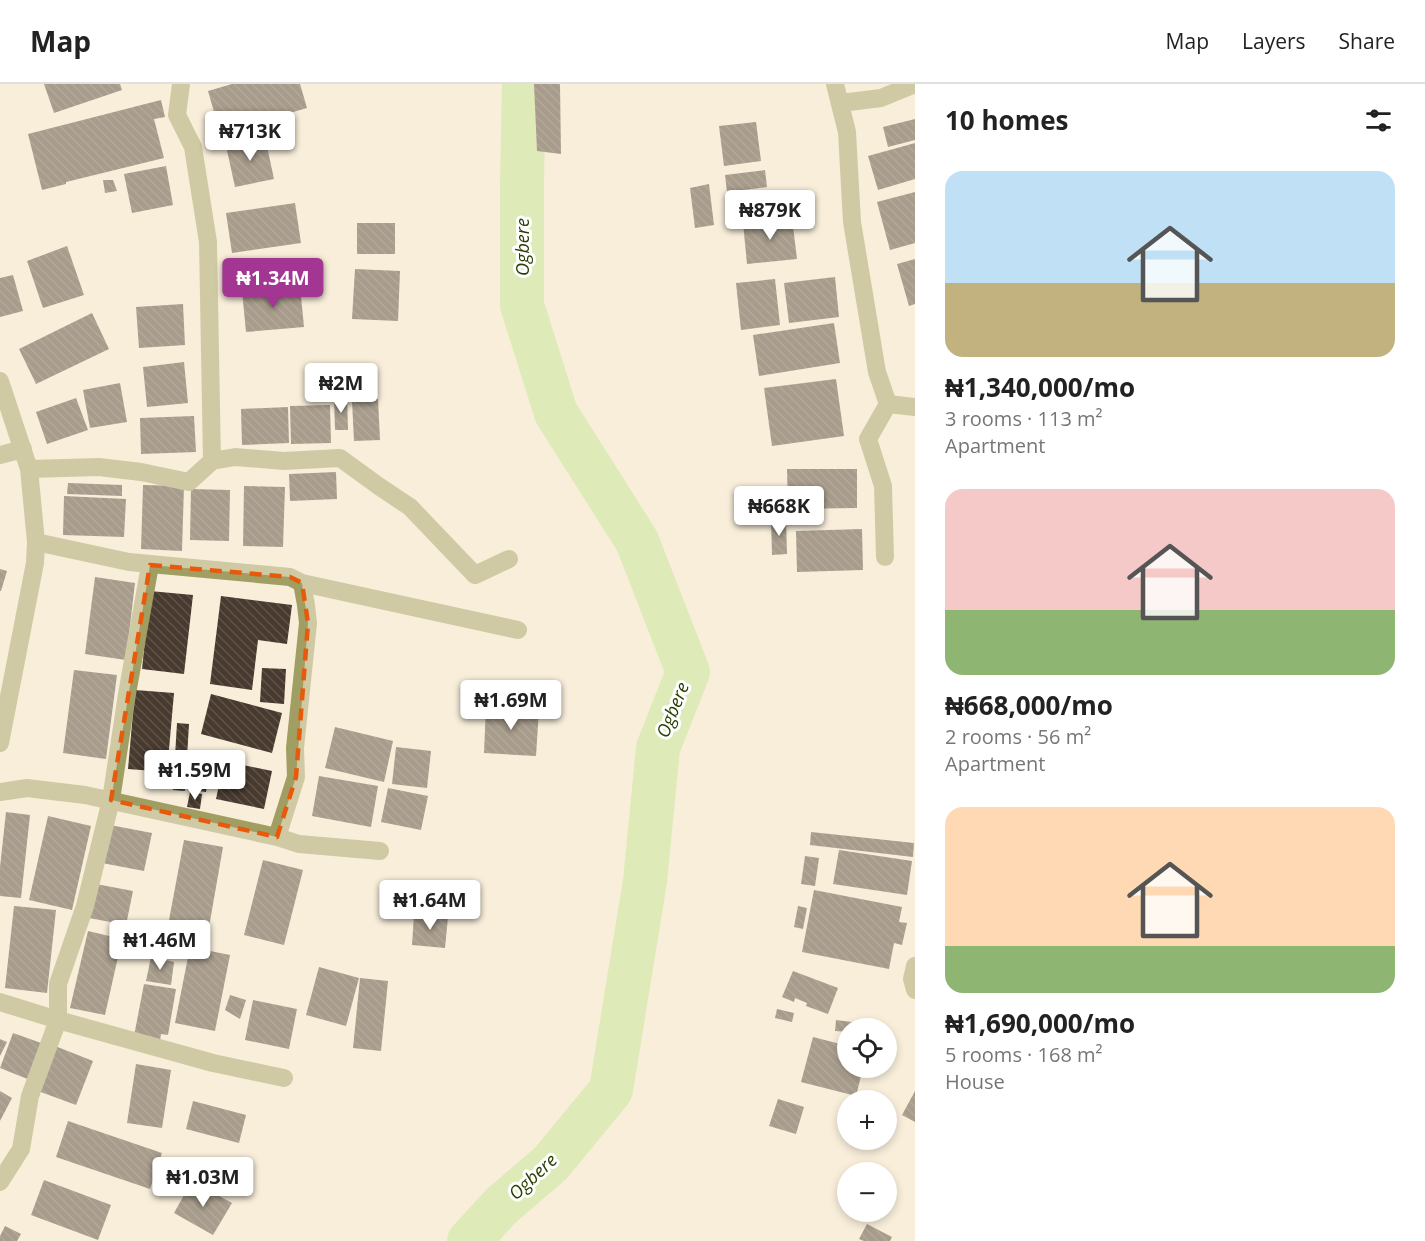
<!DOCTYPE html>
<meta charset="utf-8">
<style>
body{margin:0;font-family:"Open Sans",sans-serif;background:#f2f2f2;color:#222;height:100vh;display:flex;flex-direction:column;font-size:22px;white-space:nowrap}
*{box-sizing:border-box;margin:0}
p{font-size:20px;color:#767676}
.icon{flex:none;width:33px;height:33px;fill:none;stroke:currentColor;stroke-width:2;stroke-linecap:round;stroke-linejoin:round}
.map{position:relative;flex:1;overflow:hidden}
.sheet{display:flex;flex-direction:column;background:#fff;width:510px}
.sheet>*{flex:none}
.controls{position:absolute;left:837px;top:934px;display:grid;gap:12px}
.controls a{display:grid;place-items:center;width:60px;height:60px;border-radius:50%;background:#fff;box-shadow:0 3px 9px #0003;font-size:30px}
.price{position:absolute;translate:-50% -51px;padding:0 14px;border-radius:6px;background:#fff;color:#222;font-size:20px;line-height:39px;filter:drop-shadow(0 2px 3px #0008)}
.price::after{content:'';position:absolute;left:50%;top:36px;width:18px;height:14px;margin-left:-9px;background:inherit;clip-path:polygon(0 0,100% 0,50% 100%)}
.price.on{background:#a33593;color:#fff}
ul{padding:0;list-style:none}
li{display:grid;align-content:center;gap:12px;height:318px;padding:0 30px}
li span{display:grid;place-items:center;height:186px;border-radius:18px;color:#555}
li>.icon{margin-inline-start:auto}
span .icon{width:108px;height:108px;fill:#fffc;stroke-width:1}
li b{font-size:26px}
h2{display:flex;justify-content:space-between;align-items:center;height:72px;padding:0 30px;font-size:26px}
header{display:flex;align-items:center;gap:36px;box-sizing:border-box;height:84px;padding:0 30px;background:#fff;border-bottom:2px solid #e0e0e0}
header strong{font-size:28px}
nav{display:flex;gap:33px;margin-inline-start:auto;font-size:21px}
main{display:flex;flex:1;min-height:0}
.map>svg:first-child{display:block}
</style>
<header>
<strong>Map</strong>
<nav><a>Map</a><a>Layers</a><a>Share</a></nav>
</header>
<main>
<div class="map">
<svg width="915" height="1157" viewBox="0 0 915 1157">
<defs>
<pattern id="building-back-hatch" width="6" height="6" patternUnits="userSpaceOnUse" patternTransform="scale(1.5)"><rect width="6" height="6" fill="#483a2e"/><path d="M-1 5l2 2M0 0l6 6M5-1l2 2" fill="none" stroke="#5f5349"/></pattern>
</defs>
<rect width="100%" height="100%" fill="#f8eeda"/>
<g fill="none" stroke-linecap="round" stroke-linejoin="round">
<path stroke="#bfe690" stroke-width="44" d="M 469,1157 L 501,1122 L 551,1079 L 611,1006 L 645,797 L 658,664 L 688,588 L 637,457 L 556,329 L 522,221 L 522,99 L 524,0"/>
</g>
<path fill="url(#building-back-hatch)" d="M 44,0 L 120,0 L 122,6 L 54,29 Z
M 232,0 L 300,0 L 307,24 L 220,49 L 208,7 Z
M 534,0 L 560,0 L 561,70 L 537,67 Z
M 161,16 L 165,33 L 154,35 L 164,74 L 66,98 L 66,100 L 42,106 L 28,50 Z
M 915,35 L 915,56 L 888,63 L 883,43 Z
M 756,38 L 761,77 L 724,82 L 719,42 Z
M 265,53 L 274,95 L 235,103 L 226,62 Z
M 915,59 L 915,95 L 878,106 L 868,72 Z
M 166,82 L 173,121 L 132,129 L 124,90 Z
M 765,86 L 767,103 L 727,108 L 725,91 Z
M 103,96 L 113,96 L 117,107 L 105,109 Z
M 709,100 L 714,141 L 695,144 L 690,104 Z
M 915,108 L 915,159 L 890,166 L 877,118 Z
M 295,119 L 301,159 L 232,169 L 226,129 Z
M 792,134 L 797,175 L 747,180 L 743,139 Z
M 357,139 L 395,139 L 395,170 L 357,170 Z
M 67,162 L 84,211 L 43,224 L 27,177 Z
M 915,175 L 915,220 L 909,222 L 897,180 Z
M 355,185 L 400,187 L 398,237 L 352,235 Z
M 13,191 L 23,227 L 0,233 L 0,194 Z
M 835,193 L 839,233 L 789,239 L 784,199 Z
M 775,195 L 780,241 L 741,246 L 736,199 Z
M 300,202 L 304,243 L 246,248 L 242,207 Z
M 183,220 L 185,261 L 139,264 L 136,223 Z
M 92,229 L 109,265 L 36,300 L 19,265 Z
M 834,239 L 840,279 L 759,292 L 753,251 Z
M 184,278 L 188,319 L 147,323 L 143,283 Z
M 836,295 L 844,352 L 772,362 L 764,304 Z
M 120,299 L 127,338 L 90,344 L 83,306 Z
M 334,313 L 347,313 L 348,346 L 335,346 Z
M 76,314 L 88,346 L 47,360 L 36,328 Z
M 378,315 L 380,356 L 354,357 L 352,317 Z
M 330,321 L 331,359 L 291,360 L 290,322 Z
M 288,323 L 289,359 L 242,361 L 241,325 Z
M 194,332 L 196,368 L 141,370 L 140,334 Z
M 787,385 L 857,385 L 857,424 L 788,425 Z
M 336,388 L 337,415 L 290,417 L 289,390 Z
M 68,399 L 122,401 L 122,412 L 67,410 Z
M 143,401 L 184,402 L 182,467 L 141,465 Z
M 244,402 L 285,403 L 283,463 L 243,462 Z
M 191,405 L 230,406 L 229,457 L 190,456 Z
M 64,412 L 126,415 L 124,453 L 63,451 Z
M 786,435 L 787,470 L 772,471 L 771,436 Z
M 862,445 L 863,486 L 797,488 L 796,447 Z
M 0,485 L 7,487 L 1,507 L 0,507 Z
M 95,493 L 135,499 L 126,576 L 85,570 Z
M 150,507 L 193,511 L 184,590 L 142,585 Z
M 221,512 L 292,521 L 287,560 L 258,556 L 252,606 L 210,600 Z
M 262,584 L 286,585 L 284,620 L 260,618 Z
M 74,586 L 117,591 L 106,675 L 63,669 Z
M 135,606 L 174,609 L 167,688 L 128,685 Z
M 211,610 L 282,629 L 272,669 L 201,650 Z
M 486,622 L 539,626 L 536,672 L 484,669 Z
M 177,639 L 189,640 L 185,707 L 173,706 Z
M 335,643 L 393,657 L 384,698 L 325,684 Z
M 396,663 L 431,667 L 427,704 L 392,700 Z
M 224,677 L 272,687 L 264,725 L 216,715 Z
M 193,686 L 209,688 L 206,708 L 191,706 Z
M 319,692 L 378,702 L 371,743 L 312,732 Z
M 388,704 L 428,712 L 421,746 L 381,738 Z
M 190,708 L 202,710 L 200,725 L 187,723 Z
M 6,728 L 30,731 L 21,814 L 0,812 L 0,783 Z
M 48,732 L 91,742 L 72,826 L 29,816 Z
M 110,741 L 152,749 L 144,787 L 102,779 Z
M 811,748 L 914,759 L 913,773 L 810,761 Z
M 184,756 L 223,763 L 209,843 L 169,836 Z
M 839,766 L 912,777 L 907,811 L 833,800 Z
M 805,772 L 819,774 L 815,802 L 801,800 Z
M 263,776 L 303,786 L 284,861 L 244,851 Z
M 96,800 L 133,807 L 126,841 L 89,834 Z
M 814,806 L 902,823 L 899,838 L 907,839 L 902,861 L 894,859 L 889,885 L 802,868 Z
M 14,822 L 56,826 L 47,909 L 5,904 Z
M 798,822 L 807,824 L 803,845 L 794,843 Z
M 414,830 L 448,833 L 445,864 L 412,861 Z
M 88,847 L 122,855 L 105,931 L 70,924 Z
M 152,854 L 169,856 L 167,872 L 152,868 Z
M 190,863 L 230,871 L 215,947 L 175,939 Z
M 151,873 L 174,878 L 171,901 L 146,897 Z
M 319,883 L 359,894 L 346,942 L 306,931 Z
M 793,887 L 838,904 L 828,930 L 806,922 L 807,919 L 795,914 L 794,918 L 782,913 Z
M 360,894 L 388,897 L 381,967 L 353,964 Z
M 144,900 L 176,905 L 168,951 L 161,950 L 160,957 L 134,952 Z
M 230,911 L 246,916 L 240,935 L 225,926 Z
M 253,916 L 297,925 L 289,965 L 245,956 Z
M 777,925 L 794,929 L 792,938 L 775,934 Z
M 836,936 L 852,938 L 851,945 L 848,945 L 848,948 L 835,947 Z
M 13,949 L 44,960 L 30,996 L 0,984 Z
M 813,953 L 848,962 L 848,984 L 863,984 L 856,1012 L 801,998 Z
M 0,955 L 7,958 L 0,972 Z
M 55,962 L 93,977 L 76,1021 L 38,1007 Z
M 136,980 L 171,986 L 162,1044 L 127,1039 Z
M 0,1007 L 12,1014 L 0,1037 Z
M 915,1007 L 915,1038 L 902,1031 Z
M 778,1015 L 804,1023 L 796,1050 L 769,1042 Z
M 193,1017 L 246,1031 L 239,1059 L 186,1045 Z
M 68,1037 L 162,1069 L 150,1105 L 56,1073 Z
M 44,1096 L 111,1121 L 98,1156 L 31,1131 Z
M 192,1097 L 232,1119 L 213,1151 L 174,1129 Z
M 867,1140 L 892,1153 L 890,1157 L 864,1157 L 859,1155 Z
M 5,1142 L 21,1150 L 17,1157 L 0,1157 L 0,1152 Z"/>
<g fill="none" stroke-linecap="round" stroke-linejoin="round">
<path stroke="#a09e62" stroke-width="18" d="M 181,0 L 177,31 L 193,63 L 208,158 L 212,377
M 835,0 L 847,48 L 852,138 L 877,288 L 888,320 L 868,355 L 883,402 L 885,473
M 841,19 L 881,14 L 915,0
M 0,297 L 29,385 L 36,458 L 35,479 L 0,659
M 888,320 L 915,323
M 0,371 L 23,365
M 29,385 L 99,383 L 141,388 L 189,398 L 212,377 L 235,373 L 284,377 L 340,374 L 380,403 L 410,423 L 475,491 L 509,475
M 36,458 L 129,478 L 290,493 L 302,499 L 518,546
M 0,708 L 27,704 L 85,711 L 277,753 L 299,760 L 380,767
M 277,753 L 296,693 L 295,664 L 308,539 L 306,521 L 302,499
M 915,882 L 912,895 L 915,906
M 0,918 L 58,936 L 213,979 L 284,994
M 0,1098 L 21,1065 L 30,1012 L 58,936 L 58,900 L 85,822 L 111,716 L 127,610 L 150,481"/>
</g>
<path d="M0 0H915V1157H0ZM 150,481 L 290,493 L 302,499 L 308,539 L 296,693 L 277,753 L 111,716 Z" fill="#f8eeda" fill-opacity=".55" fill-rule="evenodd"/>
<path fill="none" stroke="#e8590c" stroke-width="4.5" stroke-dasharray="12 8" stroke-linejoin="round" d="M 150,481 L 290,493 L 302,499 L 308,539 L 296,693 L 277,753 L 111,716 Z"/>
<g text-anchor="middle" stroke-width="6" stroke-linejoin="round" paint-order="stroke">
<g font-size="18" font-style="italic" fill="#293f00" stroke="#fff">
<text transform="translate(523 163) rotate(-90)" y="6">Ogbere</text>
<text transform="translate(673 626) rotate(-68)" y="6">Ogbere</text>
<text transform="translate(533 1093) rotate(-43)" y="6">Ogbere</text>
</g>
</g>
</svg>
<div class="controls">
<a><svg class="icon" aria-label="locate" viewBox="0 0 24 24"><circle cx="12" cy="12" r="6"/><path d="M12 2v4M12 18v4M2 12h4M18 12h4"/></svg></a>
<a>+</a>
<a>−</a>
</div>
<b class="price" style="left:250px;top:78px">₦713K</b>
<b class="price" style="left:770px;top:157px">₦879K</b>
<b class="price on" style="left:273px;top:225px">₦1.34M</b>
<b class="price" style="left:341px;top:330px">₦2M</b>
<b class="price" style="left:779px;top:453px">₦668K</b>
<b class="price" style="left:511px;top:647px">₦1.69M</b>
<b class="price" style="left:195px;top:717px">₦1.59M</b>
<b class="price" style="left:430px;top:847px">₦1.64M</b>
<b class="price" style="left:160px;top:887px">₦1.46M</b>
<b class="price" style="left:203px;top:1124px">₦1.03M</b>
</div>
<section class="sheet">
<h2>10 homes<svg class="icon" aria-label="filters" viewBox="0 0 24 24"><path d="M4 7h16M4 17h16"/><circle cx="9" cy="7" r="2"/><circle cx="15" cy="17" r="2"/></svg></h2>
<ul>
<li><span style="background:linear-gradient(#bfe0f5 60%,#c2b280 0)"><svg class="icon" aria-label="home" viewBox="0 0 24 24"><path d="M3 11l9-7 9 7M6 9v11h12V9"/></svg></span><div><b>₦1,340,000/mo</b><p>3 rooms · 113 m²</p><p>Apartment</p></div></li>
<li><span style="background:linear-gradient(#f6c9c9 65%,#8fb573 0)"><svg class="icon" aria-label="home" viewBox="0 0 24 24"><path d="M3 11l9-7 9 7M6 9v11h12V9"/></svg></span><div><b>₦668,000/mo</b><p>2 rooms · 56 m²</p><p>Apartment</p></div></li>
<li><span style="background:linear-gradient(#ffd9b3 75%,#8fb573 0)"><svg class="icon" aria-label="home" viewBox="0 0 24 24"><path d="M3 11l9-7 9 7M6 9v11h12V9"/></svg></span><div><b>₦1,690,000/mo</b><p>5 rooms · 168 m²</p><p>House</p></div></li>
</ul>
</section>
</main>
